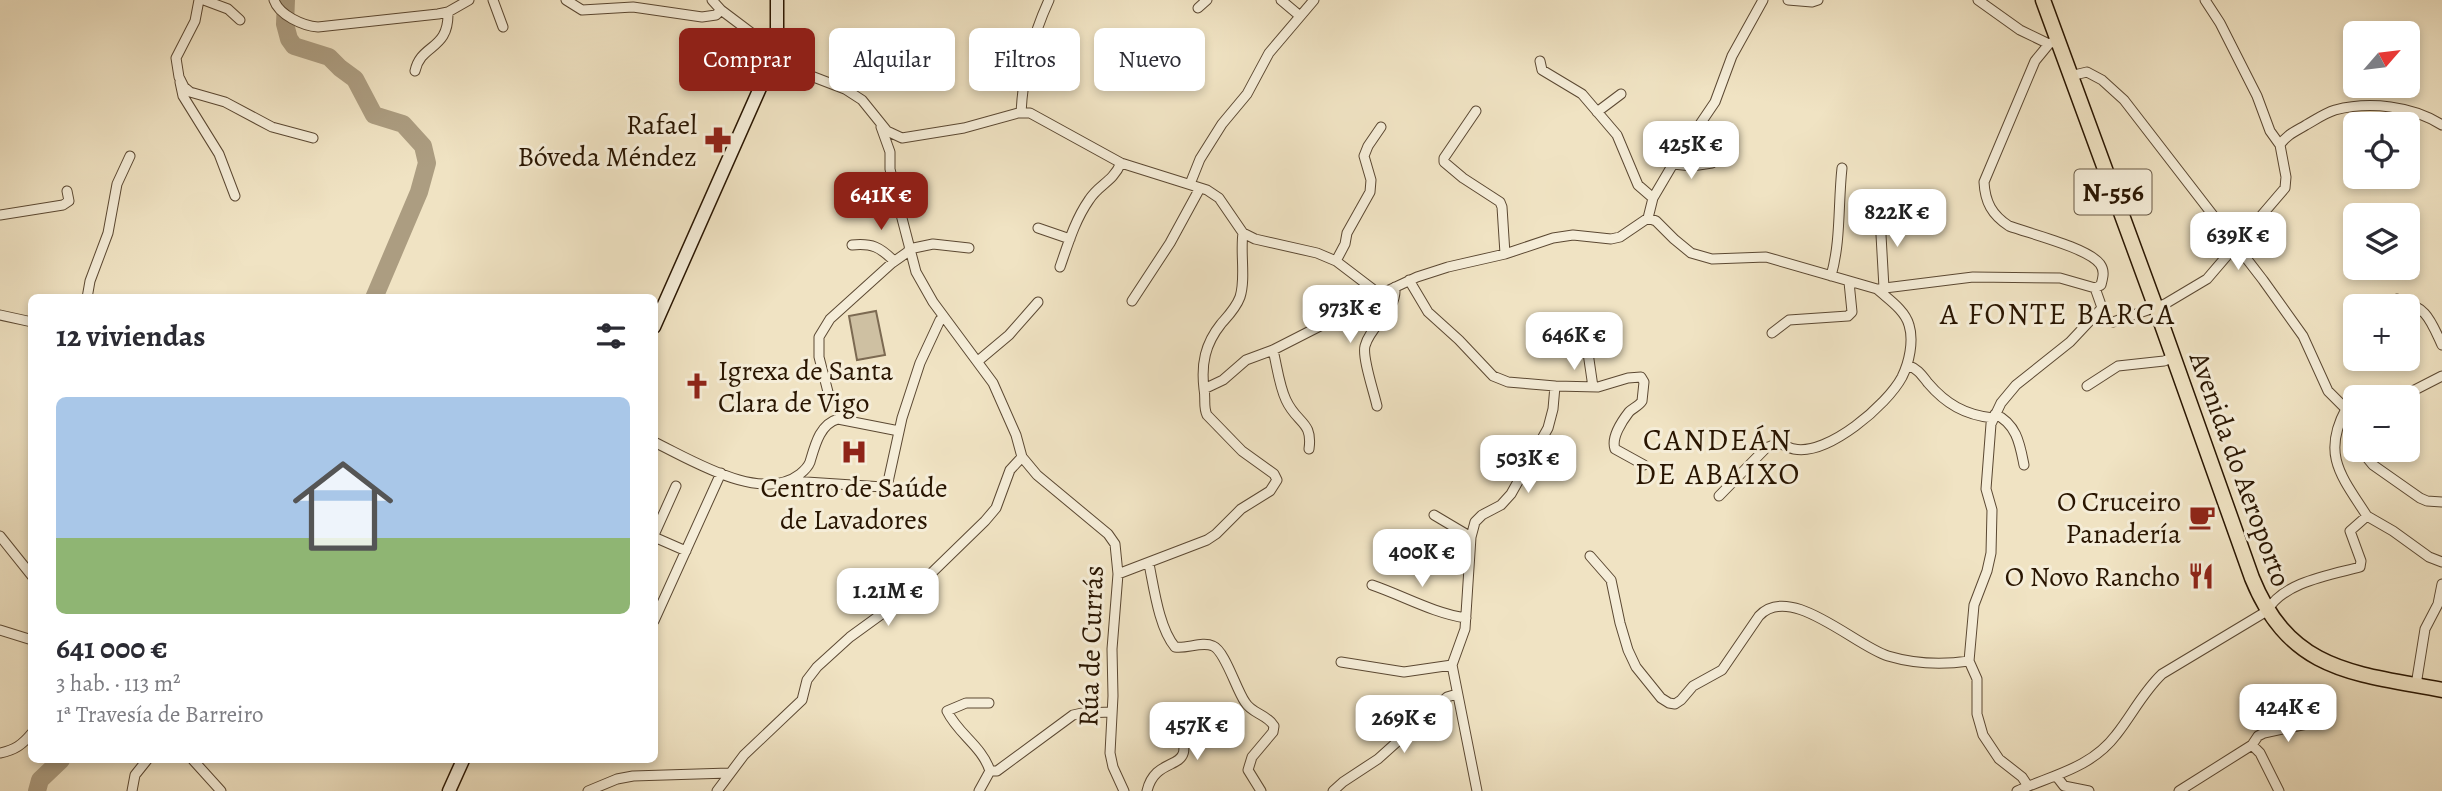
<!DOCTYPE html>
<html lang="es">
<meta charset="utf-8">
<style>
body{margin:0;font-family:Alegreya,serif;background:#f2f2f3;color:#2b2b33;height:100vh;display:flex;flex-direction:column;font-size:26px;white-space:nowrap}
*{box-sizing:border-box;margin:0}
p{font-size:23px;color:#7c7c81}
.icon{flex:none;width:38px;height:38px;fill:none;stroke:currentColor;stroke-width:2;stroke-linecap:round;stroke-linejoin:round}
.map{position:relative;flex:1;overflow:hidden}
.side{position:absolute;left:28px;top:294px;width:630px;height:469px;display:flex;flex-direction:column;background:#fff;border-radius:10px;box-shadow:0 4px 10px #0003}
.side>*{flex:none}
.banner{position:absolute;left:679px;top:28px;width:665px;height:63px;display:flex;gap:14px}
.needle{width:46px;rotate:62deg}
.buttons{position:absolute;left:2343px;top:21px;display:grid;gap:14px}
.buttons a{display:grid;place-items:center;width:77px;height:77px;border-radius:10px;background:#fff;box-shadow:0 4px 10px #0003;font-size:35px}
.price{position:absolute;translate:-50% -60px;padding:0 16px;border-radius:14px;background:#fff;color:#222;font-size:23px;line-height:46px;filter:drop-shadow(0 2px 4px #0008)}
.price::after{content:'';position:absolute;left:50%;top:42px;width:21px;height:16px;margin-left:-10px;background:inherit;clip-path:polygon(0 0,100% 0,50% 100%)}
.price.current{background:#8f2418;color:#fff}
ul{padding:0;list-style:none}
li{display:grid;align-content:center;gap:14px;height:371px;padding:0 28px}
li span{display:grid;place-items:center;height:217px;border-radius:10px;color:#555}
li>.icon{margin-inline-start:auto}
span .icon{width:126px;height:126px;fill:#fffc;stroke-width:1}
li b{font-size:30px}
h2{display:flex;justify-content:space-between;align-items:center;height:84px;padding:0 28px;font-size:30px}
.chip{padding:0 24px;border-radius:10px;background:#fff;box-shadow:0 4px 10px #0003;font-size:24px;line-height:63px}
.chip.current{background:#8f2418;color:#fff}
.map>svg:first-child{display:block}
</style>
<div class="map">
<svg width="2442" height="791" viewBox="0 0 2442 791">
<rect width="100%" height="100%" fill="#f0e3c3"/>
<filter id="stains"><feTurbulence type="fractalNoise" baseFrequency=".00286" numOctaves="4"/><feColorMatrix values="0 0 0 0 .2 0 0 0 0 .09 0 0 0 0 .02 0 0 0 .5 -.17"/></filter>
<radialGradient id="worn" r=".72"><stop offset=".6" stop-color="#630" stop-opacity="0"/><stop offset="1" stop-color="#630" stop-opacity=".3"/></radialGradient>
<path fill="#cec0a2" stroke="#7c6a52" stroke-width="2" d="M 876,311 L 885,355 L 857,360 L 849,316 Z"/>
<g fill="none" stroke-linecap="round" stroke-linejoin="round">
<path stroke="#ac9d81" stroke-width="18" d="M 286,0 L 285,24 L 289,39 L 294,46 L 329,57 L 340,68 L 355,79 L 374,115 L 403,124 L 423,146 L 427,163 L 419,192 L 374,298
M 37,791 L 40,780 L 61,760"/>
<g stroke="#5b4832" stroke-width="11">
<path id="street" d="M 199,0 L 195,21 L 176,58 L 179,77 L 184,87 L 190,92 L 225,102 L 272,127 L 313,138
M 204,0 L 228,9 L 240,20
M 274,0 C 279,15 303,26 318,27 L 438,14 L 448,12 L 469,0
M 493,0 L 503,27
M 566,0 L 582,10 L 633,7 L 702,17 L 716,15 L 721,10
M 712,0 L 721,10 L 774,50
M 1281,0 L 1300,16
M 1788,0 L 1812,2 L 1818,0
M 1978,0 L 2020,30 L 2049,44
M 1198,8 L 1207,0
M 2057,40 L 2049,44 L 2035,61 L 1984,182 C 1985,202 1992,215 2009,226 C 2031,234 2088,248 2100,264 C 2105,271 2103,277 2101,285 L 2095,288
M 772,61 L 845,89 L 862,100 L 887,131 L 902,138 L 964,128 L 1018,113 L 1030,113 L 1121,163 L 1207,190 L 1219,198 L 1243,233 L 1255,239 L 1317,253 L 1336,261 L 1378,293 L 1387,291 L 1417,277 L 1448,267 L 1505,254 L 1553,238 L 1573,235 L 1611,239 L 1620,237 L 1648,218 L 1656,221 L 1674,239 L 1691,253 L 1712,259 L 1766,257 L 1877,289 L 1973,277 L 2060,278 L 2095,288 L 2106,319 L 2113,322 L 2165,304 L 2207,279 L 2285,188 L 2286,177 L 2280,145 L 2270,131 L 2257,96 L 2220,23 L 2205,0
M 1540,61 L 1542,70 L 1582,94 L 1617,135 L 1638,185 L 1653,198
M 415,71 C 421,43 449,51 448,12
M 2070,76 L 2087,72 L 2102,80 L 2124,100 L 2263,280 L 2303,336 L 2328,391 L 2346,409 L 2356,410
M 180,82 L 183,96 L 219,154 L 235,196
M 1476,111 L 1444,158 L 1444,162 L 1463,178 L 1500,202 L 1502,207 L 1505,254
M 1597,112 L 1621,94
M 1021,113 C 1023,72 1032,37 1049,0
M 881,127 L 890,152 L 890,169 L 898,203 L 916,272 L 933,302 L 993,383 L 1016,435 L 1022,457 L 1037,475 L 1108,534 L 1115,544 L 1118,574 L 1112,649 L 1113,696 L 1110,753 L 1113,767 L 1124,791
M 2280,145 C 2286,135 2296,131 2306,125 C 2315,120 2325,113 2335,110 C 2370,101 2412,106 2442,125
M 1673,164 L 1692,166 L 1712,163
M 1190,184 L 1200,159 L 1222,124 L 1247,94 L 1269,53 L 1314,0
M 0,215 L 63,205 L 69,201 L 67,191
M 1648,218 L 1653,198 L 1673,164 L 1715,102 L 1732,56 L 1763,0
M 1038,228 L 1070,239
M 852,245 C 872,243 880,247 894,261
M 909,249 L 933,244 L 969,248
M 1336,261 L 1345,244 L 1347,233 L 1370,192 L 1371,180 L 1364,156 L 1368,146 L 1381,127
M 1060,267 C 1068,244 1075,220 1089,200 C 1099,184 1112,183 1121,163
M 1831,276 C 1841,241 1838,204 1842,168
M 1409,280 L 1428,312 L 1459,340 L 1493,376 L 1508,382 L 1555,386 L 1553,409 L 1548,428 L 1511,494 L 1501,505 L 1482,515 L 1475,522 L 1471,537 L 1465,629 L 1452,665 L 1477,791
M 1884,288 L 1881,235 L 1887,207
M 87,298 L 90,281 L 108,233 L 117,184 L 130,156
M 2397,299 C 2427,307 2430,319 2442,345
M 1132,301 L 1170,243 L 1200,188
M 0,315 L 32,322
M 1772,333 L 1789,320 L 1848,316 L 1852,312 L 1849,282
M 1587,346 L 1593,387
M 1273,350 C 1277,366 1279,385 1286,400 C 1297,424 1313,421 1309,449
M 978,361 L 1009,335 L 1038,302
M 1907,365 C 1918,369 1921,374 1928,383 C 1946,404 1965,415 1993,418
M 1555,386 L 1598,387 L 1628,378 L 1641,377 L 1644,382 L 1642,401 C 1639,406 1633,408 1629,412 C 1622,421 1611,438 1615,449 L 1644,465
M 2087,386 L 2118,366 L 2164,361 L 2174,357
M 1204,389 L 1223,380 L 1246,360 L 1273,350 L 1375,298 L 1378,293
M 828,392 L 819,357 L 819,337 L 830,319 L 892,263 L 909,251
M 2401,397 L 2442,376
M 1377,406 C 1374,392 1362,358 1365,346 C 1371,324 1397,312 1395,287
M 1995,414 C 2017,424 2020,445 2024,465
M 654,442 C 692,460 761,504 800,474 C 805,470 808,467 810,462 C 815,445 820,424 838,419 L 899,431
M 2366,450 L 2368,459 L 2373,465 L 2420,498 L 2427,501 L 2442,502
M 791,481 L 883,487 L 888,482 L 902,418 L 920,363 L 940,320 L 944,318
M 1719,496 L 1766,448 L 1779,443 C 1784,445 1789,448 1794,449 C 1828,456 1887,405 1902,377 C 1909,363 1914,341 1909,325 C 1905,310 1888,299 1877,289
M 1434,515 L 1471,537
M 2367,516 L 2393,531 L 2429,557 L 2442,562
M 654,535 L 676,486
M 0,536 L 32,576
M 654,537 L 686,551
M 1590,556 L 1611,580 L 1620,623 L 1628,650 L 1636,667 L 1661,698 L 1669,703 L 1675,704 L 1681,700 L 1693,686 L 1722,670 L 1759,616 C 1790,582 1855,646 1888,656 C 1915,664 1942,665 1969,661
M 1149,564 C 1154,588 1159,628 1175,647 C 1187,649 1202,641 1213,646 C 1225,651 1236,689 1245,702 C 1252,714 1267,714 1274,726 L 1273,732 L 1252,757 L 1248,770 L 1261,791
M 1118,574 L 1207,540 L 1216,534 L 1241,509 L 1270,491 L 1277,480 L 1274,474 L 1242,451 L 1207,415 C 1203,407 1206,399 1204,389 C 1201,364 1205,344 1221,324 C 1228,316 1236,308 1240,297 C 1246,278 1240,253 1243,233
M 1372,585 C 1404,596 1433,613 1466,618
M 654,621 L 721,473
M 0,630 L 32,640
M 1341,662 L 1404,672 L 1452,665
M 2416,685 L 2425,629 L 2438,604 L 2442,584
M 989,703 L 966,703 L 947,711 C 958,734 982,746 990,771
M 2252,745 L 2258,736 L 2264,733 L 2312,723
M 0,753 C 15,750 22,745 32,733
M 193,760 L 221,791
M 2057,777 L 2064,786 L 2089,791
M 2028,786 L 2022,777 L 1999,759 L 1983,735 L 1977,714 L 1977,679 L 1969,661 L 1974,605 L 1987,571 L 1991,553 L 1992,510 L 1986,489 L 1991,424 L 2001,403 L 2016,385 L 2070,342 L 2101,309
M 132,791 L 135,775 L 147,760
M 588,791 L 617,779 L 633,776 L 729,773
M 717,791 L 744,755 L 802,700 L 807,680 L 817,667 L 850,637 L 912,592 L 985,521 L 996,508 L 1010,470 L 1022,457
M 979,791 L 990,771 L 997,771 L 1073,715 L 1082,713 L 1112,712
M 1147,791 C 1157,749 1203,779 1175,720
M 1333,791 L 1343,782 L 1378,759 L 1447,697 L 1457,694
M 2017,791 C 2053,775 2091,768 2116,735 C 2132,715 2143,692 2162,674 L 2267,611 C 2283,582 2330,575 2360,567 L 2361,561 L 2350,531 L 2367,516 C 2342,477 2321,455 2346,409
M 2179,791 L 2252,745 L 2260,753 L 2279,791"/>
</g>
<g stroke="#291501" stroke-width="15">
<path id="secondary" d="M 654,327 L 772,61 L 777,32 L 777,0
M 449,791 L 463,760"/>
</g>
<g stroke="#291501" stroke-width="17">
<path id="primary" d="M 2043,0 L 2156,308 L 2252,578 C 2290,672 2354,673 2442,690"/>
</g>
<use href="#street" stroke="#f5edd8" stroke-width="9"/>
<use href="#secondary" stroke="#f5edd8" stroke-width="12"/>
<use href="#primary" stroke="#f0e3c3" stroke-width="14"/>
</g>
<defs>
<g id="pharmacy-bare" transform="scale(2.1)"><path d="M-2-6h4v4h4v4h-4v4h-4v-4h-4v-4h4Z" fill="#8f2418" stroke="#f5edd8" stroke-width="2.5" paint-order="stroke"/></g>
<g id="church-bare" transform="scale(2.1)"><path d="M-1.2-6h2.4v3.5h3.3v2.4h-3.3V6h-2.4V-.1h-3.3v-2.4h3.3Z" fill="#8f2418" stroke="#f5edd8" stroke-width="2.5" paint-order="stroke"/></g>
<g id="hospital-bare" transform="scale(2.1)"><path d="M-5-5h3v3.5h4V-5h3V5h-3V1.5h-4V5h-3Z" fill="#8f2418" stroke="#f5edd8" stroke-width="2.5" paint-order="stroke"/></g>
<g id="cafe-bare" transform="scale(2.1)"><path d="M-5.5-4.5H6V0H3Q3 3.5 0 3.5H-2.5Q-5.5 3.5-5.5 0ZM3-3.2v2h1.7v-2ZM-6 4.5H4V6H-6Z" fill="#8f2418" stroke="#f5edd8" stroke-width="2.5" paint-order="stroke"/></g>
<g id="restaurant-bare" transform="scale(2.1)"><path d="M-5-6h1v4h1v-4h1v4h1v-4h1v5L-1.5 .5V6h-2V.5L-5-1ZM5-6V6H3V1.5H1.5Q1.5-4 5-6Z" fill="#8f2418" stroke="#f5edd8" stroke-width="2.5" paint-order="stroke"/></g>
</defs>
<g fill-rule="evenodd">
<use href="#pharmacy-bare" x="718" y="140"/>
<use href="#church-bare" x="697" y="386"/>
<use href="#hospital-bare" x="854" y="452"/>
<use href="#cafe-bare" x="2202" y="517"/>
<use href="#restaurant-bare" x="2201" y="576"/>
</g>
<g text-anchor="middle" stroke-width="6" stroke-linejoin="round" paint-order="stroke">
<rect fill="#f5edd8" stroke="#665642" stroke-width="2" x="2074.5" y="169.5" width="77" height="45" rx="5"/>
<g font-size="26" font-weight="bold" fill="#291501">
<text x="2113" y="201">N-556</text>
</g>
<g font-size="28" fill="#291501" stroke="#f5edd8" text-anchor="end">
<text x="697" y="134">Rafael<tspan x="697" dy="32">Bóveda Méndez</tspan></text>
<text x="718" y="380" text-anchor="start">Igrexa de Santa<tspan x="718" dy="32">Clara de Vigo</tspan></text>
<text x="854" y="497" text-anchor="middle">Centro de Saúde<tspan x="854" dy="32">de Lavadores</tspan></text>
<text x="2181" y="511">O Cruceiro<tspan x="2181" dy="32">Panadería</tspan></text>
<text x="2180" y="586">O Novo Rancho</text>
</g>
<g font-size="28" fill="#291501" stroke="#f5edd8">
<text transform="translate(2241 469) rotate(70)" y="10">Avenida do Aeroporto</text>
<text transform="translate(1090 646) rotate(-88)" y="10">Rúa de Currás</text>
</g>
<g font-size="30" letter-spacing="2" fill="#291501" stroke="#f5edd8">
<text x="2058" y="324">A FONTE BARCA</text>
<text x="1718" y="450">CANDEÁN<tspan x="1718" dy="34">DE ABAIXO</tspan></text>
</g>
</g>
<rect width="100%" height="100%" filter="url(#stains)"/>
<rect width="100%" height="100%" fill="url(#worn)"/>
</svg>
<div class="buttons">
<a><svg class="needle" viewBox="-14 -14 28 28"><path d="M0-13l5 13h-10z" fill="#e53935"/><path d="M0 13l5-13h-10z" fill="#7c7c81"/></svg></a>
<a><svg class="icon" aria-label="locate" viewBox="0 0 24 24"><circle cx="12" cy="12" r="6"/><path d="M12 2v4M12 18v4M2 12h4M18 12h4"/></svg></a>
<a><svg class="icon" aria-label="layers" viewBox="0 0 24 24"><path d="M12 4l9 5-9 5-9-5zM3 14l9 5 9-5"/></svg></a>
<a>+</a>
<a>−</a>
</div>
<b class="price" style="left:1691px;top:181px">425K €</b>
<b class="price current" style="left:881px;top:232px">641K €</b>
<b class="price" style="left:1897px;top:249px">822K €</b>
<b class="price" style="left:2238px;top:272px">639K €</b>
<b class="price" style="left:1350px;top:345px">973K €</b>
<b class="price" style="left:1574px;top:372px">646K €</b>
<b class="price" style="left:1528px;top:495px">503K €</b>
<b class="price" style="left:1422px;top:589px">400K €</b>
<b class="price" style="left:888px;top:628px">1.21M €</b>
<b class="price" style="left:2288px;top:744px">424K €</b>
<b class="price" style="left:1404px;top:755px">269K €</b>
<b class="price" style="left:1197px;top:762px">457K €</b>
<div class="banner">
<a class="chip current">Comprar</a>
<a class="chip">Alquilar</a>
<a class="chip">Filtros</a>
<a class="chip">Nuevo</a>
</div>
<section class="side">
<h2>12 viviendas<svg class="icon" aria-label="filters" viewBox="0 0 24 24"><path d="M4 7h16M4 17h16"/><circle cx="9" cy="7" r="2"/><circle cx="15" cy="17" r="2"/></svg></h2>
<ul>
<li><span style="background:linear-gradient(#a9c7e8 65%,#8fb573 0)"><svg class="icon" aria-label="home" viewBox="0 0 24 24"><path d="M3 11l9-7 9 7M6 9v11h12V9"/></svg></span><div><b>641 000 €</b><p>3 hab. · 113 m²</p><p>1ª Travesía de Barreiro</p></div></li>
</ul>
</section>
</div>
